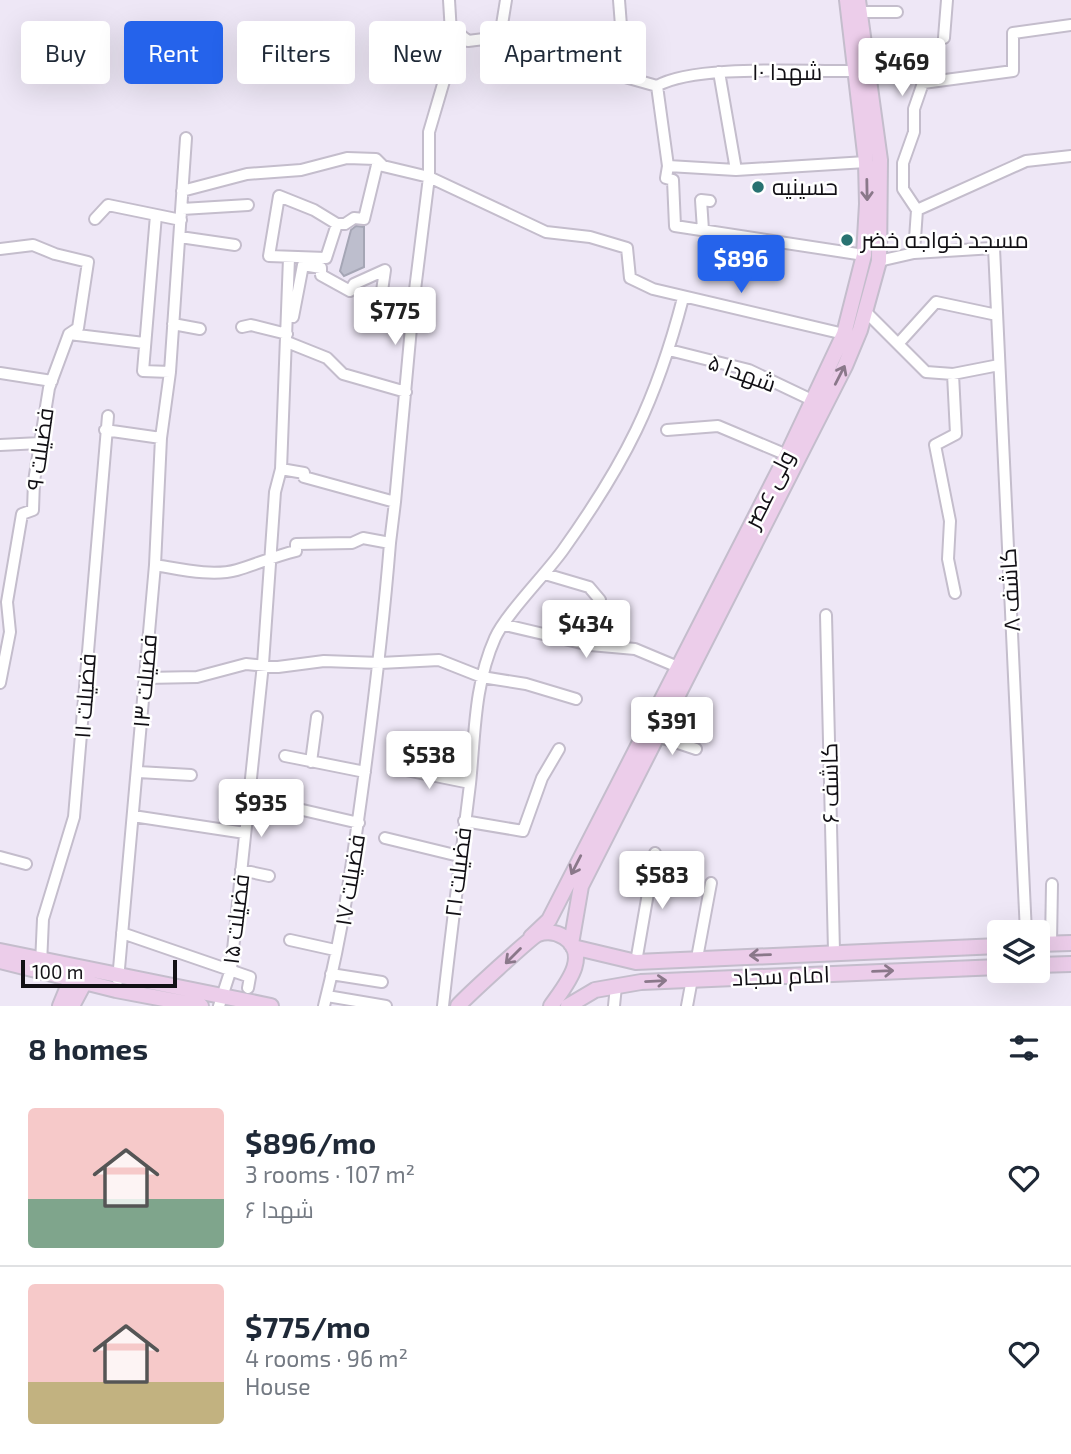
<!DOCTYPE html>
<meta charset="utf-8">
<style>
body{margin:0;font-family:"Exo 2",Cairo,sans-serif;background:#f2f2f3;color:#1f2937;height:100vh;display:flex;flex-direction:column;font-size:26px;white-space:nowrap}
*{box-sizing:border-box;margin:0}
p{font-size:23px;color:#747a83}
.icon{flex:none;width:38px;height:38px;fill:none;stroke:currentColor;stroke-width:2;stroke-linecap:round;stroke-linejoin:round}
.map{position:relative;height:1006px;overflow:hidden}
.drawer{display:flex;flex-direction:column;background:#fff;flex:1}
.drawer>*{flex:none}
.top-card{position:absolute;left:21px;top:21px;width:700px;height:63px;display:flex;gap:14px}
.buttons{position:absolute;left:987px;top:920px;display:grid;gap:14px}
.buttons a{display:grid;place-items:center;width:63px;height:63px;border-radius:7px;background:#fff;box-shadow:0 7px 28px #0002;font-size:35px}
.scale{position:absolute;left:21px;bottom:18px;width:156px;box-sizing:border-box;padding-left:7px;border:4px solid #121015;border-top:0;font-size:19px;line-height:24px;white-space:nowrap;color:#121015;-webkit-text-stroke:5px #fff;paint-order:stroke}
.price{position:absolute;translate:-50% -60px;padding:0 16px;border-radius:7px;background:#fff;color:#222;font-size:23px;line-height:46px;filter:drop-shadow(0 2px 4px #0008)}
.price::after{content:'';position:absolute;left:50%;top:42px;width:21px;height:16px;margin-left:-10px;background:inherit;clip-path:polygon(0 0,100% 0,50% 100%)}
.price.selected{background:#2563eb;color:#fff}
ul{padding:0;list-style:none}
li{display:flex;align-items:center;gap:21px;height:175px;padding:0 28px}
li+li{border-top:2px solid #e0e1e3}
li span{display:grid;place-items:center;flex:none;width:196px;height:140px;border-radius:7px;color:#555}
li>.icon{margin-inline-start:auto}
span .icon{width:84px;height:84px;fill:#fffc;stroke-width:1}
li b{font-size:30px}
h2{display:flex;justify-content:space-between;align-items:center;height:84px;padding:0 28px;font-size:30px}
.chip{padding:0 24px;border-radius:7px;background:#fff;box-shadow:0 7px 28px #0002;font-size:24px;line-height:63px}
.chip.selected{background:#2563eb;color:#fff}
.map>svg:first-child{display:block}
</style>
<div class="map">
<svg width="1071" height="1006" viewBox="0 0 1071 1006">
<rect width="100%" height="100%" fill="#eee7f6"/>
<path fill="#bdbecd" stroke="#a5a6b5" stroke-width="2" d="M 356,226 L 364,227 L 364,267 L 344,276 L 340,271 L 351,230 Z"/>
<g fill="none" stroke-linecap="round" stroke-linejoin="round">
<g stroke="#c4bdcc" stroke-width="14">
<path id="street" d="M 449,0 L 451,33 L 458,33 L 468,41 L 500,37 L 506,0
M 619,0 L 625,77 L 657,86
M 859,12 L 897,12
M 944,38 L 947,0
M 855,71 C 807,72 695,64 657,86 L 668,166 L 666,178 L 673,180 L 675,226 L 864,255
M 668,166 L 736,170 L 719,72
M 736,170 L 866,162
M 182,191 L 247,174 L 301,170 L 347,158 L 376,159 L 383,166 L 429,177 L 546,232 L 590,237 L 627,248 L 630,278 L 653,289 L 844,334
M 182,209 L 248,205
M 917,210 L 1026,161 L 1071,156
M 156,215 L 143,371 L 170,372
M 95,219 L 108,205 L 181,220
M 337,224 L 326,258 L 269,256 L 279,196 L 314,210 L 337,224 L 345,224 L 354,218 L 364,219 L 378,161
M 703,230 L 701,200 L 710,201
M 180,237 L 235,245
M 0,249 L 33,245 L 55,254 L 88,262 L 78,328 L 69,334
M 914,253 L 917,210 L 903,189 L 903,163 L 914,132 L 914,109 L 923,83 L 1013,71 L 1013,33 L 1071,25
M 879,261 L 914,253 L 994,248 L 1026,933
M 866,312 L 926,372 L 953,374 L 999,365
M 293,317 L 303,265 L 321,268 L 321,275 L 350,291 L 354,284 L 385,270 L 381,298 L 413,306 L 429,177 L 429,132 L 458,33
M 173,324 L 200,329
M 242,327 L 251,325 L 287,334
M 69,334 L 144,343
M 287,342 L 327,358 L 343,374 L 406,392
M 898,344 L 936,302 L 997,315
M 669,350 L 749,370 L 814,401
M 0,373 L 52,381
M 953,374 L 956,434 L 935,445 L 950,521 L 948,559 L 955,593
M 105,430 L 161,438
M 667,430 L 718,426 L 787,455
M 0,445 L 40,443
M 281,469 L 304,473 L 304,477 L 395,502 L 413,306
M 155,565 C 180,569 212,577 237,570 C 257,564 275,556 296,551 L 296,544 L 352,543 L 363,538 L 390,543 L 395,502
M 545,574 L 589,587 L 600,600
M 826,615 L 834,951
M 505,625 L 590,645 L 635,649 L 678,667
M 145,678 L 197,677 L 246,664 L 278,667 L 324,661 L 380,663 L 439,660 L 482,677 L 526,684 L 576,699
M 0,683 L 10,632 L 7,602 L 22,514 L 33,510 L 34,481 L 49,388 L 69,334
M 657,736 L 696,749
M 285,756 L 365,772
M 311,762 L 317,717
M 396,768 L 470,783
M 138,772 L 191,775
M 248,802 L 277,810 L 281,805 L 359,823
M 133,816 L 245,833
M 464,821 L 523,831 L 542,778 L 559,749
M 385,838 L 459,856
M 0,857 L 26,864
M 241,870 L 269,876
M 122,933 L 250,977 L 248,988
M 290,940 L 335,950
M 1051,943 L 1052,884
M 697,958 L 711,883
M 636,962 L 655,853
M 41,964 L 43,919 L 74,817 L 108,416
M 331,974 L 382,982
M 118,980 L 155,565 L 161,438 L 170,372 L 186,138
M 327,996 L 386,1006
M 219,1006 L 231,969 L 263,664 L 275,492 L 281,469 L 289,258
M 324,1006 C 344,928 354,850 365,770 C 375,694 384,619 390,543
M 443,1006 C 451,932 461,858 470,784 C 475,735 474,685 495,638 C 506,614 545,575 563,550 C 625,463 656,402 683,298
M 614,1006 L 616,986
M 687,1006 L 692,979"/>
</g>
<g stroke="#c4bdcc" stroke-width="18">
<path id="secondary" d="M 531,937 L 549,920 L 787,455 L 844,334 L 864,255 L 867,204 L 866,162 L 847,0
M 571,944 L 581,886 L 845,366 L 860,330 L 879,261 L 880,160 L 858,0
M 1038,944 L 1071,943
M 573,947 L 636,962 L 999,946
M 0,951 L 271,1006
M 0,961 L 116,990 L 201,1006
M 1038,965 L 1071,964
M 60,1006 L 74,972
M 72,1006 L 88,976
M 458,1006 C 466,997 531,937 538,934 C 546,931 556,932 564,937 C 592,956 564,987 551,1006
M 568,1006 L 595,990 L 641,982 L 999,967"/>
</g>
<use href="#street" stroke="#fff" stroke-width="10"/>
<use href="#secondary" stroke="#eccdea" stroke-width="14"/>
</g>
<defs><path id="oneway-shaft" d="M-6 0H5M1.5-3L5.5 0L1.5 3" fill="none" stroke-width="1.6" stroke-linecap="round" stroke-linejoin="round" transform="scale(1.75)"/></defs>
<g stroke="#8a788a">
<use href="#oneway-shaft" transform="translate(867 190) rotate(89)"/>
<use href="#oneway-shaft" transform="translate(840 375) rotate(-63)"/>
<use href="#oneway-shaft" transform="translate(576 865) rotate(117)"/>
<use href="#oneway-shaft" transform="translate(760 955) rotate(178)"/>
<use href="#oneway-shaft" transform="translate(513 956) rotate(135)"/>
<use href="#oneway-shaft" transform="translate(883 971) rotate(-2)"/>
<use href="#oneway-shaft" transform="translate(656 981) rotate(-3)"/>
</g>
<g fill="#287271" stroke="#fff" stroke-width="2.5">
<circle cx="758" cy="187" r="7"/>
<circle cx="847" cy="240" r="7"/>
</g>
<g text-anchor="middle" stroke-width="5" stroke-linejoin="round" paint-order="stroke">
<g font-size="23" fill="#121015" stroke="#fff">
<text x="787" y="80">شهدا ۱۰</text>
<text transform="translate(742 373) rotate(20)" y="8">شهدا ۵</text>
<text transform="translate(40 449) rotate(-82)" y="8">فضیلت ۹</text>
<text transform="translate(769 489) rotate(-63)" y="8">ولی عصر</text>
<text transform="translate(1010 590) rotate(-93)" y="8">کاشف ۸</text>
<text transform="translate(145 681) rotate(-85)" y="8">فضیلت ۱۳</text>
<text transform="translate(85 696) rotate(-86)" y="8">فضیلت ۱۱</text>
<text transform="translate(830 783) rotate(-91)" y="8">کاشف ۶</text>
<text transform="translate(458 872) rotate(-83)" y="8">فضیلت ۲۱</text>
<text transform="translate(350 880) rotate(-81)" y="8">فضیلت ۱۷</text>
<text transform="translate(236 919) rotate(-83)" y="8">فضیلت ۱۵</text>
<text transform="translate(781 976) rotate(-2)" y="8">امام سجاد</text>
</g>
<g font-size="23" fill="#121015" stroke="#fff" text-anchor="start">
<text x="772" y="195">حسینیه</text>
<text x="861" y="248">مسجد خواجه خضر</text>
</g>
</g>
</svg>
<div class="buttons">
<a><svg class="icon" aria-label="layers" viewBox="0 0 24 24"><path d="M12 4l9 5-9 5-9-5zM3 14l9 5 9-5"/></svg></a>
</div>
<div class="scale">100 m</div>
<b class="price" style="left:902px;top:98px">$469</b>
<b class="price selected" style="left:741px;top:295px">$896</b>
<b class="price" style="left:395px;top:347px">$775</b>
<b class="price" style="left:586px;top:660px">$434</b>
<b class="price" style="left:672px;top:757px">$391</b>
<b class="price" style="left:429px;top:791px">$538</b>
<b class="price" style="left:261px;top:839px">$935</b>
<b class="price" style="left:662px;top:911px">$583</b>
<div class="top-card">
<a class="chip">Buy</a>
<a class="chip selected">Rent</a>
<a class="chip">Filters</a>
<a class="chip">New</a>
<a class="chip">Apartment</a>
</div>
</div>
<section class="drawer">
<h2>8 homes<svg class="icon" aria-label="filters" viewBox="0 0 24 24"><path d="M4 7h16M4 17h16"/><circle cx="9" cy="7" r="2"/><circle cx="15" cy="17" r="2"/></svg></h2>
<ul>
<li><span style="background:linear-gradient(#f6c9c9 65%,#7fa58c 0)"><svg class="icon" aria-label="home" viewBox="0 0 24 24"><path d="M3 11l9-7 9 7M6 9v11h12V9"/></svg></span><div><b>$896/mo</b><p>3 rooms · 107 m²</p><p>شهدا ۶</p></div><svg class="icon" aria-label="heart" viewBox="0 0 24 24"><path d="M12 20l-8-8c-3-5 5-10 8-4 3-6 11-1 8 4z"/></svg></li>
<li><span style="background:linear-gradient(#f6c9c9 70%,#c2b280 0)"><svg class="icon" aria-label="home" viewBox="0 0 24 24"><path d="M3 11l9-7 9 7M6 9v11h12V9"/></svg></span><div><b>$775/mo</b><p>4 rooms · 96 m²</p><p>House</p></div><svg class="icon" aria-label="heart" viewBox="0 0 24 24"><path d="M12 20l-8-8c-3-5 5-10 8-4 3-6 11-1 8 4z"/></svg></li>
</ul>
</section>
